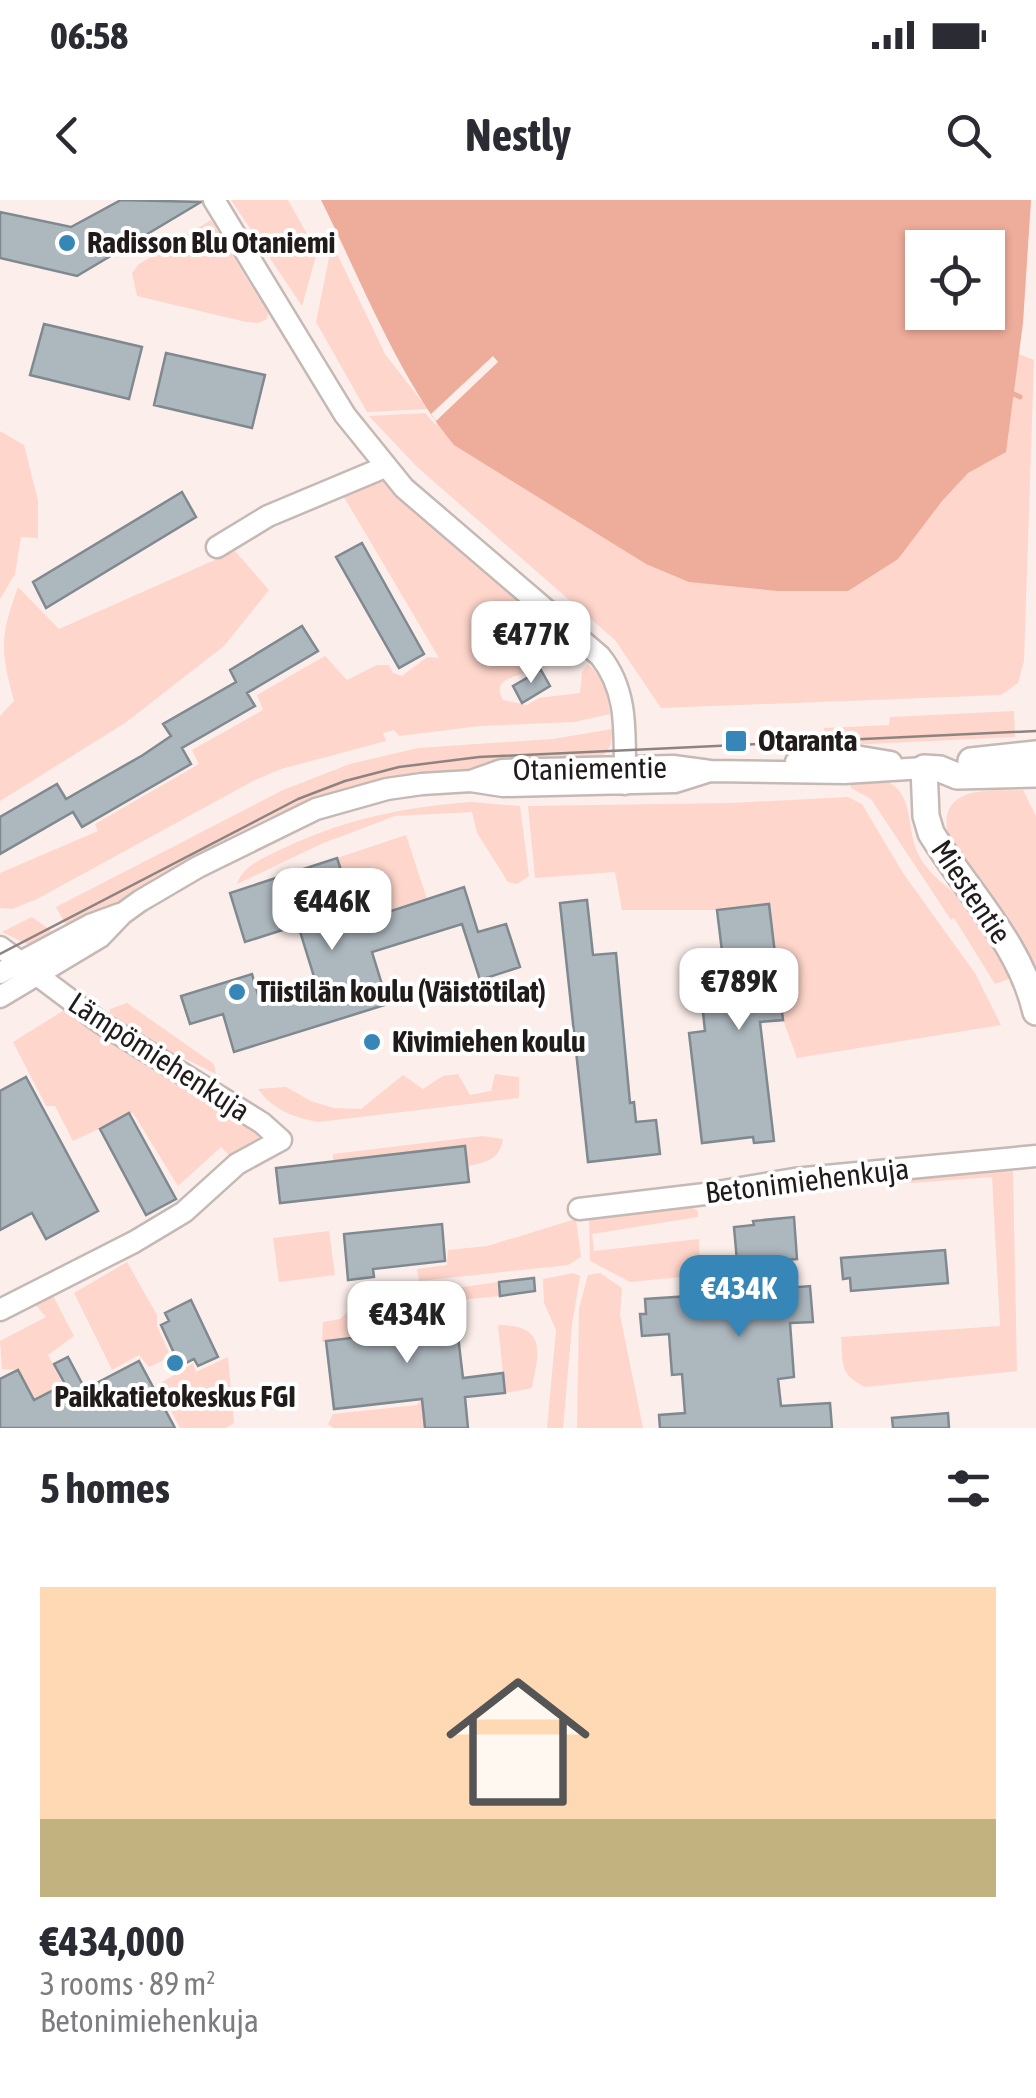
<!DOCTYPE html>
<meta charset="utf-8">
<style>
body{margin:0;font-family:"Asap Condensed",sans-serif;background:#f2f2f3;color:#2b2b33;height:100vh;display:flex;flex-direction:column;font-size:38px;white-space:nowrap}
*{box-sizing:border-box;margin:0}
p{font-size:32px;color:#7c7c81}
.icon{flex:none;width:55px;height:55px;fill:none;stroke:currentColor;stroke-width:2;stroke-linecap:round;stroke-linejoin:round}
.map{position:relative;height:1228px;overflow:hidden}
.panel{display:flex;flex-direction:column;background:#fff;flex:1}
.panel>*{flex:none}
.tools{position:absolute;left:905px;top:30px;display:grid;gap:20px}
.tools a{display:grid;place-items:center;width:100px;height:100px;border-radius:0px;background:#fff;box-shadow:0 2px 8px #0004;font-size:50px}
.price{position:absolute;translate:-50% -85px;padding:0 22px;border-radius:20px;background:#fff;color:#222;font-size:32px;line-height:65px;filter:drop-shadow(0 2px 5px #0008)}
.price::after{content:'';position:absolute;left:50%;top:60px;width:30px;height:22px;margin-left:-15px;background:inherit;clip-path:polygon(0 0,100% 0,50% 100%)}
.price.active{background:#3687b8;color:#fff}
ul{padding:0;list-style:none}
li{display:grid;align-content:center;gap:20px;height:530px;padding:0 40px}
li span{display:grid;place-items:center;height:310px;border-radius:0px;color:#555}
li>.icon{margin-inline-start:auto}
span .icon{width:180px;height:180px;fill:#fffc;stroke-width:1}
li b{font-size:42px}
h2{display:flex;justify-content:space-between;align-items:center;height:120px;padding:0 40px;font-size:42px}
.status{display:flex;justify-content:space-between;align-items:center;height:70px;padding:0 50px;background:#fff;direction:ltr}
.status svg{height:28px;fill:currentColor}
header{display:flex;justify-content:space-between;align-items:center;height:130px;padding:0 40px;background:#fff;font-size:45px;font-weight:700}
.map>svg:first-child{display:block}
</style>
<div class="status"><b>06:58</b><svg viewBox="0 0 49 12"><path d="M0 12V9h3v3zM5 12V6h3v6zM10 12V3h3v9zM15 12V0h3v12zM26 1h20v11H26zM47 4h2v5h-2z"/></svg></div>
<header><svg class="icon" aria-label="back" viewBox="0 0 24 24"><path d="M15 5l-7 7 7 7"/></svg>Nestly<svg class="icon" aria-label="search" viewBox="0 0 24 24"><circle cx="10" cy="10" r="6"/><path d="M15 15l6 6"/></svg></header>
<div class="map">
<svg width="1036" height="1228" viewBox="0 0 1036 1228">
<rect width="100%" height="100%" fill="#fcefeb"/>
<path fill="#fed6cb" fill-rule="evenodd" d="M 231,0 L 288,0 L 317,52 L 302,106 Z
M 1031,0 L 1019,154 L 1034,160 L 1024,461 L 1018,483 L 1001,495 L 661,508 L 615,440 L 416,266 L 369,216 L 425,213 L 437,226 L 436,221 L 547,301 L 646,364 L 667,359 L 912,24 ZM 922,48 L 988,48 L 988,112 L 922,112 Z
M 211,20 L 268,113 L 267,119 L 258,123 L 246,122 L 137,96 L 132,73 L 139,64 Z
M 340,39 L 431,214 L 428,209 L 367,212 L 316,122 L 332,43 L 385,154 L 424,204 L 394,150 Z
M 0,231 L 24,245 L 38,301 L 38,338 L 21,337 L 15,374 L 0,399 Z
M 379,276 L 398,299 L 570,443 L 571,450 C 561,460 552,455 541,461 C 536,463 533,468 529,471 C 515,478 491,478 503,500 L 527,505 L 539,498 L 580,493 L 582,472 L 588,464 L 604,480 L 610,514 L 574,522 L 480,526 L 399,536 L 394,530 L 383,533 L 386,541 L 281,569 L 253,581 L 37,699 L 12,709 L 0,708 L 0,673 L 98,631 L 95,624 L 199,564 L 192,550 L 263,510 L 257,495 L 325,456 L 347,480 L 377,465 L 389,465 L 393,473 L 402,476 L 427,457 L 439,458 L 341,292 Z
M 235,351 L 269,390 L 224,446 L 125,523 L 0,601 L 0,516 L 14,501 C 0,449 0,437 18,387 L 59,429 Z
M 1014,511 L 1015,537 L 825,546 L 824,528 L 889,525 L 890,517 Z
M 612,529 C 612,540 611,550 602,556 C 582,570 454,568 421,572 C 293,587 177,667 69,731 L 56,707 L 283,590 L 350,564 L 418,548 L 553,539 Z
M 886,581 C 913,592 907,626 916,649 C 926,675 949,686 967,705 C 986,725 999,754 1014,777 L 995,784 L 954,718 L 951,720 L 871,599 L 851,588 L 850,582 Z
M 1023,590 L 1036,616 L 1036,764 L 1029,759 L 985,688 C 962,674 926,616 961,597 C 978,588 1005,591 1023,590 Z
M 848,597 L 862,604 L 903,673 L 975,773 L 1001,825 L 797,858 L 783,820 L 769,704 L 717,710 L 622,710 L 615,672 L 535,678 L 528,606 L 731,603 Z
M 471,602 L 520,606 L 529,676 L 517,684 L 508,682 L 477,633 L 472,612 L 395,616 L 321,644 L 237,684 C 244,664 266,657 284,648 C 345,619 405,607 471,602 Z
M 406,635 L 427,699 L 358,722 L 337,658 Z
M 32,717 L 53,732 L 56,739 L 33,747 L 2,732 Z
M 127,803 L 214,864 L 216,874 L 110,822 L 110,809 Z
M 66,809 L 256,927 L 259,940 L 231,957 L 221,947 L 178,986 L 133,913 L 73,941 L 55,906 L 46,906 L 13,842 Z
M 458,874 L 470,895 L 491,891 L 495,874 L 519,877 L 519,898 L 318,922 C 293,917 273,910 258,889 L 286,887 L 311,901 L 333,908 L 361,909 L 403,875 L 423,889 L 443,876 Z
M 482,936 L 503,939 C 500,959 487,962 469,966 L 464,946 L 333,961 L 333,954 Z
M 994,967 L 1013,971 L 1017,1171 L 865,1187 C 839,1174 843,1164 841,1137 L 1000,1126 L 992,977 L 844,988 L 840,985 Z
M 691,1006 L 698,1011 L 698,1017 L 592,1034 L 594,1051 L 699,1039 L 700,1067 L 692,1076 L 630,1082 L 590,1061 L 589,1018 Z
M 576,1019 L 581,1057 L 568,1065 L 419,1081 L 417,1069 L 447,1065 L 448,1050 L 487,1046 Z
M 329,1031 L 335,1075 L 279,1082 L 273,1038 Z
M 127,1062 L 157,1115 L 157,1126 L 171,1157 L 149,1167 L 139,1155 L 112,1170 L 74,1093 Z
M 573,1073 L 580,1076 L 572,1125 L 563,1228 L 547,1228 L 556,1130 L 544,1103 L 543,1079 Z
M 600,1073 L 622,1088 L 620,1115 L 643,1228 L 577,1228 L 579,1108 L 588,1075 Z
M 499,1082 L 501,1096 L 366,1109 L 368,1136 L 322,1142 L 323,1122 L 340,1119 L 359,1101 Z
M 53,1096 L 74,1136 L 48,1155 L 68,1194 L 34,1200 L 18,1170 L 2,1169 L 0,1141 L 46,1117 L 35,1104 Z
M 498,1125 C 547,1125 539,1151 532,1188 L 505,1193 Z
M 228,1157 L 234,1223 L 226,1228 L 180,1228 L 158,1185 L 193,1163 L 196,1172 Z
M 422,1199 L 425,1228 L 333,1228 L 328,1224 L 333,1214 L 417,1205 Z"/>
<path fill="#eeac9a" fill-rule="evenodd" d="M 321,0 L 1031,0 L 1023,123 L 1006,252 L 968,273 L 942,301 L 898,359 L 848,391 L 778,391 L 689,382 L 646,364 L 454,245 C 399,179 360,78 321,0 ZM 922,48 L 988,48 L 988,112 L 922,112 Z"/>
<path fill="#fcefeb" d="M 493,156 L 498,162 L 436,221 L 431,214 Z"/>
<g fill="none" stroke-linecap="round" stroke-linejoin="round">
<path stroke="#eeac9a" stroke-width="5" d="M 1014,194 L 1020,197"/>
</g>
<path fill="#adb7be" stroke="#7f898f" stroke-width="2.5" d="M 121,0 L 201,2 L 77,76 L 0,58 L 0,12 L 71,27 Z
M 44,124 L 142,147 L 129,199 L 30,175 Z
M 166,153 L 265,175 L 252,228 L 154,205 Z
M 182,292 L 196,317 L 46,408 L 33,382 Z
M 362,343 L 424,454 L 399,468 L 336,357 Z
M 302,426 L 318,451 L 247,493 L 255,506 L 182,548 L 191,564 L 82,627 L 73,612 L 0,654 L 0,617 L 57,584 L 66,599 L 143,555 L 171,536 L 163,524 L 236,482 L 230,470 Z
M 541,470 L 550,486 L 522,503 L 513,486 Z
M 337,658 L 358,722 L 464,687 L 478,732 L 506,724 L 520,767 L 480,780 L 462,724 L 372,752 L 388,804 L 234,852 L 223,814 L 190,824 L 181,796 L 252,774 L 259,798 L 315,780 L 298,725 L 245,742 L 230,693 Z
M 587,700 L 593,755 L 616,753 L 630,903 L 634,902 L 636,922 L 656,920 L 660,954 L 588,962 L 560,703 Z
M 769,704 L 783,820 L 760,822 L 774,941 L 754,943 L 753,937 L 702,943 L 689,833 L 705,831 L 703,812 L 729,809 L 717,710 Z
M 26,877 L 98,1011 L 46,1039 L 32,1013 L 0,1030 L 0,891 Z
M 129,913 L 176,999 L 146,1015 L 100,929 Z
M 465,946 L 469,982 L 280,1003 L 276,968 Z
M 794,1017 L 797,1059 L 774,1061 L 776,1089 L 810,1086 L 813,1122 L 790,1123 L 794,1177 L 778,1179 L 781,1206 L 830,1203 L 832,1228 L 660,1228 L 659,1215 L 685,1213 L 682,1174 L 672,1175 L 669,1134 L 642,1136 L 640,1114 L 646,1114 L 645,1099 L 690,1096 L 690,1088 L 739,1084 L 734,1027 L 754,1025 L 753,1021 Z
M 442,1024 L 445,1061 L 373,1069 L 374,1077 L 348,1080 L 344,1034 Z
M 945,1050 L 948,1083 L 851,1091 L 850,1078 L 843,1079 L 841,1058 Z
M 534,1078 L 535,1091 L 500,1096 L 499,1082 Z
M 191,1100 L 218,1157 L 198,1166 L 194,1159 L 180,1166 L 161,1125 L 169,1121 L 165,1113 Z
M 436,1101 L 439,1130 L 457,1128 L 463,1178 L 503,1173 L 505,1193 L 465,1197 L 468,1228 L 425,1228 L 422,1199 L 334,1209 L 326,1141 L 368,1136 L 365,1109 Z
M 68,1157 L 85,1189 L 139,1161 L 175,1228 L 0,1228 L 0,1179 L 18,1170 L 34,1200 L 65,1184 L 54,1164 Z
M 948,1213 L 949,1228 L 893,1228 L 892,1218 Z"/>
<g fill="none" stroke-linecap="round" stroke-linejoin="round">
<g stroke="#c5b9b5" stroke-width="25">
<path id="minor" d="M 214,0 L 345,215 L 404,288 L 600,456 C 630,493 624,538 625,584
M 217,347 L 268,316 L 385,267
M 796,562 L 843,554 L 891,562
M 471,581 L 502,570 L 673,566 L 710,571 L 844,573 L 924,568
M 0,747 L 101,823 L 262,923 L 281,940 L 237,964 L 184,1012 L 134,1042 L 0,1110
M 0,773 L 90,725 L 120,714
M 0,797 L 100,737 L 122,714 L 140,701 L 198,667 L 316,609 L 387,589 L 422,584 L 471,581 L 503,586 L 675,582 L 710,571
M 579,1009 L 705,994 L 794,979 L 1036,956"/>
</g>
<g stroke="#c5b9b5" stroke-width="30">
<path id="major" d="M 971,561 L 1036,554
M 1036,574 L 957,576 L 940,569 L 924,568 L 926,616 L 931,633 C 967,692 1020,743 1036,812"/>
</g>
<use href="#minor" stroke="#fff" stroke-width="20"/>
<use href="#major" stroke="#fff" stroke-width="25"/>
<path stroke="#8d8482" stroke-width="2.5" d="M 0,754 L 298,599 L 345,581 L 399,567 L 479,557 L 1036,531"/>
</g>
<g fill="#3687b8" stroke="#fff" stroke-width="4">
<circle cx="67" cy="43" r="10"/>
<rect x="724" y="529" width="24" height="24" rx="5"/>
<circle cx="237" cy="792" r="10"/>
<circle cx="372" cy="842" r="10"/>
<circle cx="175" cy="1163" r="10"/>
</g>
<g text-anchor="middle" stroke-width="8" stroke-linejoin="round" paint-order="stroke">
<g font-size="30" font-weight="bold" fill="#211c1b" stroke="#fff" text-anchor="start">
<text x="87" y="53">Radisson Blu Otaniemi</text>
<text x="758" y="551">Otaranta</text>
<text x="257" y="802">Tiistilän koulu (Väistötilat)</text>
<text x="392" y="852">Kivimiehen koulu</text>
<text x="175" y="1207" text-anchor="middle">Paikkatietokeskus FGI</text>
</g>
<g font-size="30" fill="#211c1b" stroke="#fff">
<text transform="translate(590 569) rotate(-1)" y="10">Otaniementie</text>
<text transform="translate(971 692) rotate(56)" y="10">Miestentie</text>
<text transform="translate(159 857) rotate(33)" y="10">Lämpömiehenkuja</text>
<text transform="translate(807 981) rotate(-7)" y="10">Betonimiehenkuja</text>
</g>
</g>
</svg>
<div class="tools">
<a><svg class="icon" aria-label="locate" viewBox="0 0 24 24"><circle cx="12" cy="12" r="6"/><path d="M12 2v4M12 18v4M2 12h4M18 12h4"/></svg></a>
</div>
<b class="price" style="left:531px;top:486px">€477K</b>
<b class="price" style="left:332px;top:753px">€446K</b>
<b class="price" style="left:739px;top:833px">€789K</b>
<b class="price active" style="left:739px;top:1140px">€434K</b>
<b class="price" style="left:407px;top:1166px">€434K</b>
</div>
<section class="panel">
<h2>5 homes<svg class="icon" aria-label="filters" viewBox="0 0 24 24"><path d="M4 7h16M4 17h16"/><circle cx="9" cy="7" r="2"/><circle cx="15" cy="17" r="2"/></svg></h2>
<ul>
<li><span style="background:linear-gradient(#ffd9b3 75%,#c2b280 0)"><svg class="icon" aria-label="home" viewBox="0 0 24 24"><path d="M3 11l9-7 9 7M6 9v11h12V9"/></svg></span><div><b>€434,000</b><p>3 rooms · 89 m²</p><p>Betonimiehenkuja</p></div></li>
</ul>
</section>
